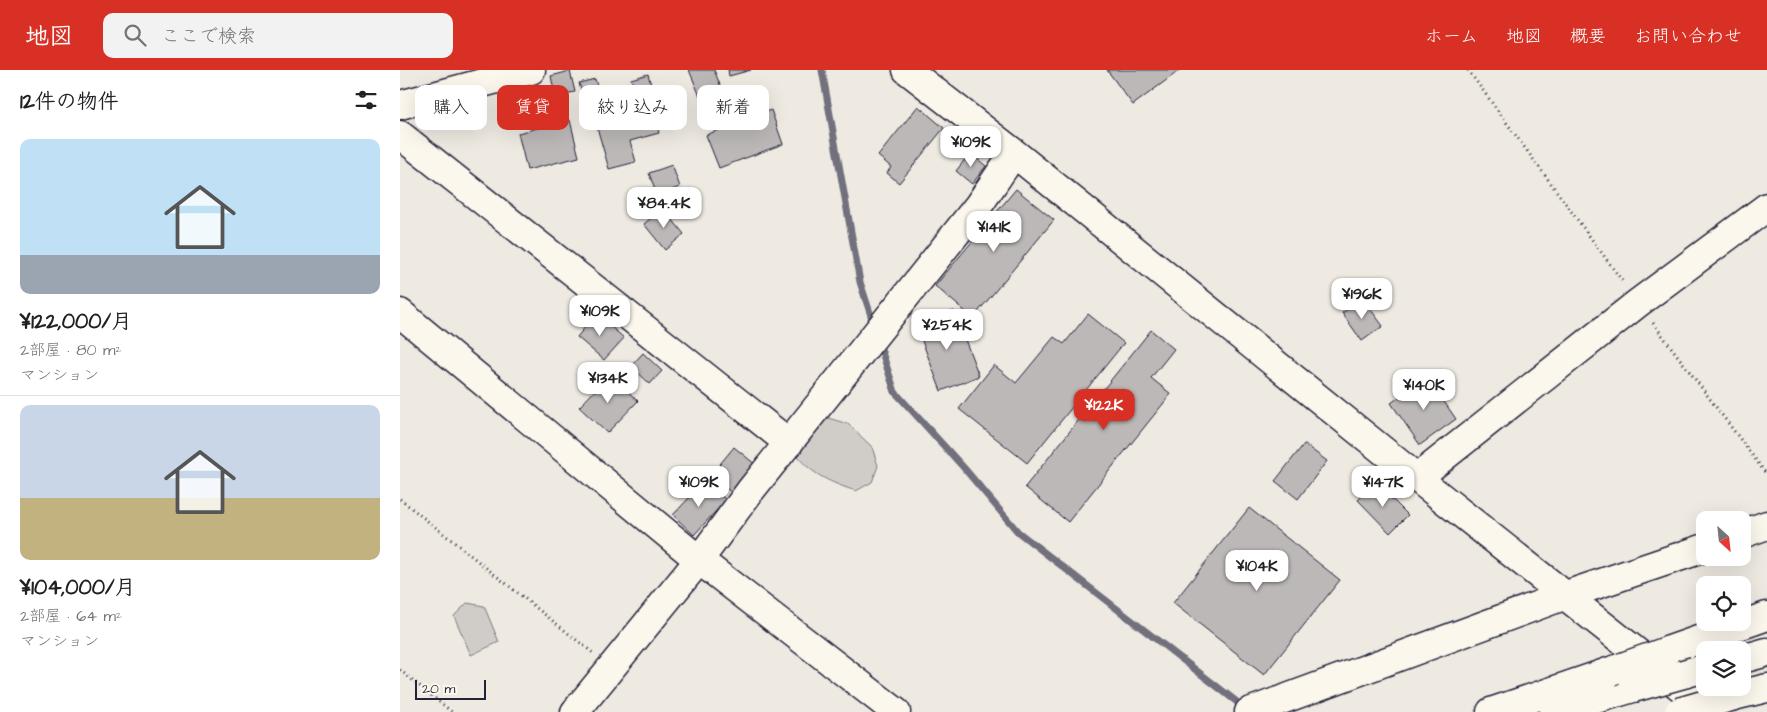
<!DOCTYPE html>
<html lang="ja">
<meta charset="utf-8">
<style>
body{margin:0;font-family:"Architects Daughter","Klee One",sans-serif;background:#f2f2f2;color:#202124;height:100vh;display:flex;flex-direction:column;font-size:19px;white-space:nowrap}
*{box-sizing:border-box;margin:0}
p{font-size:16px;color:#757577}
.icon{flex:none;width:28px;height:28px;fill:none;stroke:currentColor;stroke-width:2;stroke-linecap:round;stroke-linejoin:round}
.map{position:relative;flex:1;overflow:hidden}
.details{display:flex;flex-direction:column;background:#fff;width:400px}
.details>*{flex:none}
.guide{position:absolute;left:15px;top:15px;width:475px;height:45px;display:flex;gap:10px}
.needle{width:32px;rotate:153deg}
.fabs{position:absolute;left:1296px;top:441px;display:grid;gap:10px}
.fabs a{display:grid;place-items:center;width:55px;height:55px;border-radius:10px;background:#fff;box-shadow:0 5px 20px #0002;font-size:25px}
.scale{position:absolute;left:15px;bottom:12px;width:71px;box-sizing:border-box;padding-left:5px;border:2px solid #22223b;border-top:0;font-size:14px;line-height:18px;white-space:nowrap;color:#22223b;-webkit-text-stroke:4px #fbf7ec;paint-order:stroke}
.price{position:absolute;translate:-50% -42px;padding:0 11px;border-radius:10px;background:#fff;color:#222;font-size:16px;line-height:32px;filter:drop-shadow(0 1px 2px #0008)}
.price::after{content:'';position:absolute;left:50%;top:30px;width:15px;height:11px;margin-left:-8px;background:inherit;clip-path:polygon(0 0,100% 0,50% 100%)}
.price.on{background:#d93025;color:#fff}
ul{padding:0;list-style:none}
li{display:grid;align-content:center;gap:10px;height:265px;padding:0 20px}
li+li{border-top:1px solid #e0e0e0}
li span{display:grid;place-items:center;height:155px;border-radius:10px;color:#555}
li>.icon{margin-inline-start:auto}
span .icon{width:90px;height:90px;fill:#fffc;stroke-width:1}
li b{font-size:21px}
h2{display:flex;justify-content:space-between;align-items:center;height:60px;padding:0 20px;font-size:21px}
.tag{padding:0 18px;border-radius:10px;background:#fff;box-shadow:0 5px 20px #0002;font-size:18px;line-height:45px}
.tag.on{background:#d93025;color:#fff}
header{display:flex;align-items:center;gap:30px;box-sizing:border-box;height:70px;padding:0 25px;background:#d93025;color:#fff}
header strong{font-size:24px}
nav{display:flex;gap:28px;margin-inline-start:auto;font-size:18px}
.search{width:350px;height:45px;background:#f2f2f2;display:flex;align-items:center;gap:12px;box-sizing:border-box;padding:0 18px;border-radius:10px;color:#757577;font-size:19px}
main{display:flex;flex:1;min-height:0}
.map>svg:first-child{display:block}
</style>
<header>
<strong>地図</strong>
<div class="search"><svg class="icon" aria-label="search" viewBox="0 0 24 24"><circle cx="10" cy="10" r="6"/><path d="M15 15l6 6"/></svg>ここで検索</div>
<nav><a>ホーム</a><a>地図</a><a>概要</a><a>お問い合わせ</a></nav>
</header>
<main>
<section class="details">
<h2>12件の物件<svg class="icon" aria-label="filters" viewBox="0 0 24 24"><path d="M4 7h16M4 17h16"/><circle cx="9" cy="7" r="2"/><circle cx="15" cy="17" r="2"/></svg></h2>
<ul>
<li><span style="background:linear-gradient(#bfe0f5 75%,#9aa5b1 0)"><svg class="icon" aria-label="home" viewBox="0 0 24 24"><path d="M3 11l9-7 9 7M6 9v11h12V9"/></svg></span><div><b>¥122,000/月</b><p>2部屋 · 80 m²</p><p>マンション</p></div></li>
<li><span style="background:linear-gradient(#c9d6e8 60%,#c2b280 0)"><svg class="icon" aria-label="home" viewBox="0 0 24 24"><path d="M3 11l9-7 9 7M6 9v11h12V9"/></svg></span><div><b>¥104,000/月</b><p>2部屋 · 64 m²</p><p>マンション</p></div></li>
</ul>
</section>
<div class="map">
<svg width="1367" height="642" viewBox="0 0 1367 642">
<rect width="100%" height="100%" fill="#eeeae2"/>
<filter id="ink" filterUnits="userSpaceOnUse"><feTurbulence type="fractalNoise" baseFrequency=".02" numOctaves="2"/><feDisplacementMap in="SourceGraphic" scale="10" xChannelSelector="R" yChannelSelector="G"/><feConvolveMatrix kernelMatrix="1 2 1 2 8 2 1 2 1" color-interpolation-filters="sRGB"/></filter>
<g filter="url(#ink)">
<path fill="#d0cdc9" stroke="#797882" d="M 425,347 L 448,354 L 472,377 L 478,396 L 472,412 L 456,421 C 431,413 413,405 396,385 Z
M 67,533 L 84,536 L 99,572 L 71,585 L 54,546 Z"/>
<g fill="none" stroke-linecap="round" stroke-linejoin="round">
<path stroke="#716f7c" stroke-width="7" d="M 422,0 L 460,212 L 474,255
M 478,270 L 495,322 L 564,398 L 618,462 L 846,639"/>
</g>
<path fill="#bcb8b8" stroke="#22223b" d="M 289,0 L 314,0 L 323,22 L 302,31 Z
M 328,0 L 351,0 L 329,6 Z
M 707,0 L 780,0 L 733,35 Z
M 170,1 L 175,22 L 155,26 L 151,6 Z
M 248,4 L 253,22 L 236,26 L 231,9 Z
M 195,9 L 201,30 L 185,35 L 179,13 Z
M 230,30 L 234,42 L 252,37 L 259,63 L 230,71 L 236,92 L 209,99 L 192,40 Z
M 518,36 L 544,58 L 499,113 L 487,103 L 491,97 L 478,86 Z
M 371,40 L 383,74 L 319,98 L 306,65 Z
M 170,50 L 179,87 L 127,100 L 118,63 Z
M 570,83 L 586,96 L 572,114 L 556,101 Z
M 272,95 L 280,117 L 257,126 L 249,103 Z
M 616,119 L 654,150 L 573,248 L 535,216 Z
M 263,138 L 284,164 L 265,180 L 244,154 Z
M 963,229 L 983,256 L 962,271 L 942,243 Z
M 554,241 L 579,306 L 541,321 L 516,255 Z
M 196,244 L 224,268 L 204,290 L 177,267 Z
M 688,244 L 724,273 L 627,393 L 559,339 L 594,295 L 616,313 L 654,267 L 664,274 Z
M 751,260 L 774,279 L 751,308 L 771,324 L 668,452 L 625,417 Z
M 243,283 L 262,301 L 250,314 L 231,296 Z
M 210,305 L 238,331 L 207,363 L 179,337 Z
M 1027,307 L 1056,349 L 1020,375 L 991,333 Z
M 904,374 L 927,391 L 898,429 L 875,411 Z
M 334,377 L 356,395 L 333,424 L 311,405 Z
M 305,411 L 326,430 L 294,465 L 273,445 Z
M 976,413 L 1008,445 L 990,463 L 958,430 Z
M 849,438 L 940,510 L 864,605 L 773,533 Z"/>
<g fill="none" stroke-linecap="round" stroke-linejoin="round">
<g stroke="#22223b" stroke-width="31">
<path id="minor" d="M 507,0 L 614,83 L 1017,408 L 1312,642
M 0,35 L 131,0
M 0,65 L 389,373
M 0,243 L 299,490 L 496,642
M 1017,408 L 1238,233 L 1367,137
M 1342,464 L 1367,455
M 175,642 L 299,490 L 350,421 L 578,136 L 614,83
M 849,642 L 1166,525 L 1305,478"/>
</g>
<g stroke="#22223b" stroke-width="31">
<path id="highway" d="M 1267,581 L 1367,546
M 1342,589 L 1367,582
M 1334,626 L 1367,618
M 1091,642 L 1211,601
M 1153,642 L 1233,618"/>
</g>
<path stroke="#22223b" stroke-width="3" stroke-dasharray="1 4" stroke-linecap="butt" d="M 1068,0 L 1223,212
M 1253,253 L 1367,405
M 0,429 L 193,583
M 0,600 L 52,642"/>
<use href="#minor" stroke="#fbf7ec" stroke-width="28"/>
<use href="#highway" stroke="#fbf7ec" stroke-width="28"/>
<g stroke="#22223b" stroke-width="31" stroke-linecap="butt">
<path id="highway-bridge" d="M 1211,601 L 1267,581
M 1233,618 L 1294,601
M 1279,642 L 1334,626"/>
</g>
<use href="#highway-bridge" stroke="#fbf7ec" stroke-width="28"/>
</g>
</g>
</svg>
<div class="fabs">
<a><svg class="needle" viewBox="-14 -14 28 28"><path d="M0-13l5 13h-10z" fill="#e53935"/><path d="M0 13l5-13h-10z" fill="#757577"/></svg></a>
<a><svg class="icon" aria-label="locate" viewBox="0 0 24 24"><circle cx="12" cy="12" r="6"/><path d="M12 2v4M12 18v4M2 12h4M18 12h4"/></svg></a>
<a><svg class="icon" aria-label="layers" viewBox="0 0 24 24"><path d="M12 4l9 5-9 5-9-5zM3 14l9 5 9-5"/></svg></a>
</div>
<div class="scale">20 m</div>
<b class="price" style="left:571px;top:98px">¥109K</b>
<b class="price" style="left:264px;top:159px">¥84.4K</b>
<b class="price" style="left:594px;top:183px">¥141K</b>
<b class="price" style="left:962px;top:250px">¥196K</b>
<b class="price" style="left:200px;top:267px">¥109K</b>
<b class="price" style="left:547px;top:281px">¥254K</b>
<b class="price" style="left:208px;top:334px">¥134K</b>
<b class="price" style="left:1024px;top:341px">¥140K</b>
<b class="price on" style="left:704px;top:361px">¥122K</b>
<b class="price" style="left:299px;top:438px">¥109K</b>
<b class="price" style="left:983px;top:438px">¥147K</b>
<b class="price" style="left:857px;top:522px">¥104K</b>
<div class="guide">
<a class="tag">購入</a>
<a class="tag on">賃貸</a>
<a class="tag">絞り込み</a>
<a class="tag">新着</a>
</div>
</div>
</main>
